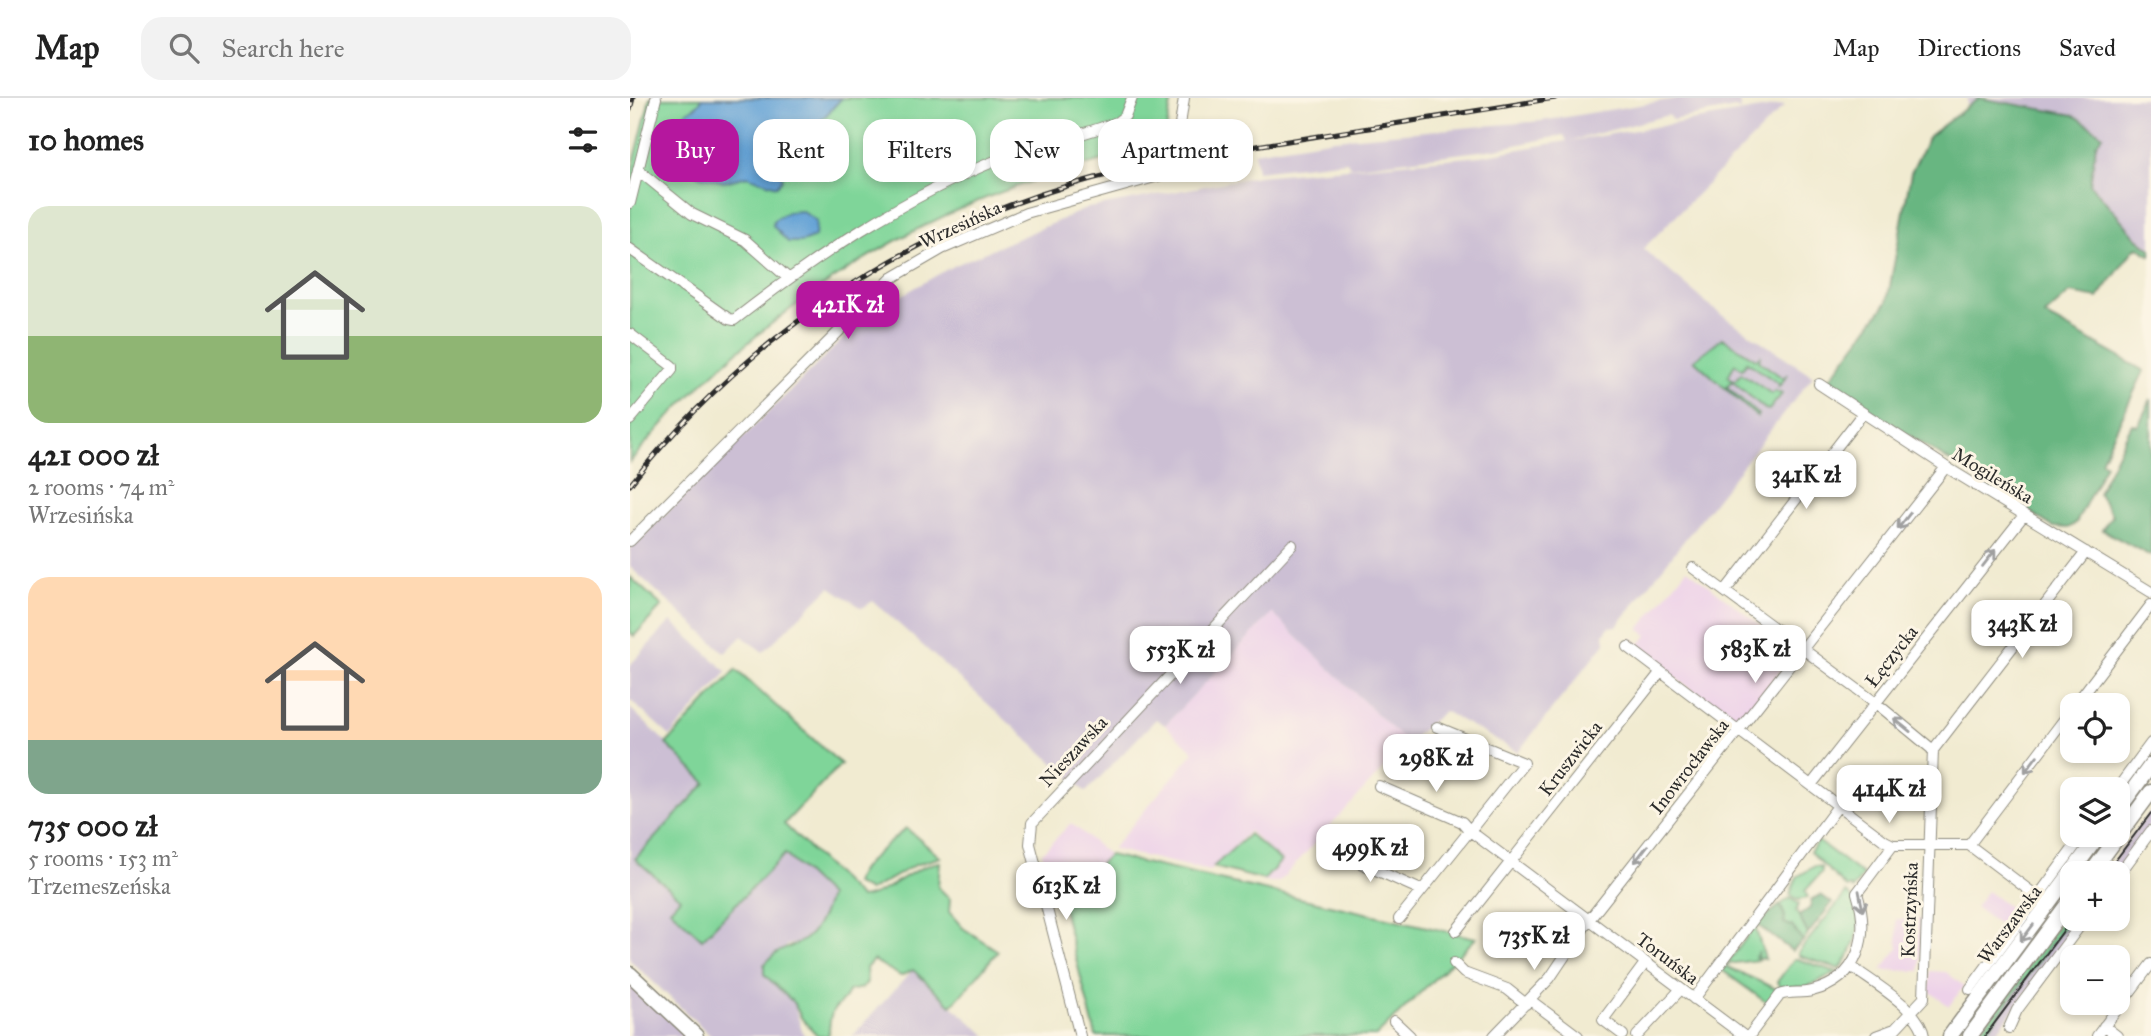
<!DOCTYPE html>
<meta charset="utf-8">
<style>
body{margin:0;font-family:"IM FELL Great Primer",serif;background:#f2f2f2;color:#222;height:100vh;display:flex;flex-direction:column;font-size:26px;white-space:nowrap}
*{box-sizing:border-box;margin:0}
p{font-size:23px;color:#767676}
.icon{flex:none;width:38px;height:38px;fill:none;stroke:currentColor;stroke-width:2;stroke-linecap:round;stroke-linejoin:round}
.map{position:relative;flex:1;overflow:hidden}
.details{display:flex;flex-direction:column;background:#fff;width:630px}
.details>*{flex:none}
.guide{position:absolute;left:21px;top:21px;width:665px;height:63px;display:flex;gap:14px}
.tools{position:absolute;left:1430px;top:595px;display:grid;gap:14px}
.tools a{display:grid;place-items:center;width:70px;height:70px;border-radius:14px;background:#fff;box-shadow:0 4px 10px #0003;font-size:35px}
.price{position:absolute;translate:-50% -60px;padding:0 16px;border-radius:14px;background:#fff;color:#222;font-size:23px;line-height:46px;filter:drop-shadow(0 2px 4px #0008)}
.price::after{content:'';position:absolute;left:50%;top:42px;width:21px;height:16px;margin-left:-10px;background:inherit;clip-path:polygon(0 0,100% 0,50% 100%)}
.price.selected{background:#b5179e;color:#fff}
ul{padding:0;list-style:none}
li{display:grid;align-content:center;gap:14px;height:371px;padding:0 28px}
li span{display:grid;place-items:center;height:217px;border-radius:21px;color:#555}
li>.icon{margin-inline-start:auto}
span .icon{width:126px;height:126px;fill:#fffc;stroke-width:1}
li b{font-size:30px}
h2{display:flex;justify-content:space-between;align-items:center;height:84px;padding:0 28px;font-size:30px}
.chip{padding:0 24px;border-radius:21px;background:#fff;box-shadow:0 4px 10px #0003;font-size:24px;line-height:63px}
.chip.selected{background:#b5179e;color:#fff}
header{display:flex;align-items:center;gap:42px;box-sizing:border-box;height:98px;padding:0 35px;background:#fff;border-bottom:2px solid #e0e0e0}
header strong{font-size:33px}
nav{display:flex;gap:38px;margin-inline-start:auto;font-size:24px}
.search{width:490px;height:63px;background:#f2f2f2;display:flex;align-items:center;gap:18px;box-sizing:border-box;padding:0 24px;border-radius:21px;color:#767676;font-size:26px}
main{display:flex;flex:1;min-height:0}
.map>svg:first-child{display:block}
</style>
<header>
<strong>Map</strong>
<div class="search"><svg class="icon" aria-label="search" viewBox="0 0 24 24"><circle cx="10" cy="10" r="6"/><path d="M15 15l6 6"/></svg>Search here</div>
<nav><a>Map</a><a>Directions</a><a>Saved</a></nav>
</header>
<main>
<section class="details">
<h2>10 homes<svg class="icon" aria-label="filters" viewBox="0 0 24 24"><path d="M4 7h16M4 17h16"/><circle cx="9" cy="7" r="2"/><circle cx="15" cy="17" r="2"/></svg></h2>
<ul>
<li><span style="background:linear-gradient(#dfe7d0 60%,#8fb573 0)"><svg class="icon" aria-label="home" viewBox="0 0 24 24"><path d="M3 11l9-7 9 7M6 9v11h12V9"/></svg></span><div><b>421 000 zł</b><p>2 rooms · 74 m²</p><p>Wrzesińska</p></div></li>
<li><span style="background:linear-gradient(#ffd9b3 75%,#7fa58c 0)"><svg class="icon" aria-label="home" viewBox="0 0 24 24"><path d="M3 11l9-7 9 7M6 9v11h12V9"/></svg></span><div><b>735 000 zł</b><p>5 rooms · 153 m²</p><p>Trzemeszeńska</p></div></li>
</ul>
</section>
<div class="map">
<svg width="1521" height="938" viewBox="0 0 1521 938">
<rect width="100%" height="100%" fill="#fcf5e5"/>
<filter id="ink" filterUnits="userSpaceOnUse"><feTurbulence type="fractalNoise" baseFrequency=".0143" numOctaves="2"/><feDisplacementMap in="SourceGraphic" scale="14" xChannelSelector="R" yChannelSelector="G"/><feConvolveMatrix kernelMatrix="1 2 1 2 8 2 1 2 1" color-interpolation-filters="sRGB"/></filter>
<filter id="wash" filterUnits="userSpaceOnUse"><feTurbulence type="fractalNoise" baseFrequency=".00686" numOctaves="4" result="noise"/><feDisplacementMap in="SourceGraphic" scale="28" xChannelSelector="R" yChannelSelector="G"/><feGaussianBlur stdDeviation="1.57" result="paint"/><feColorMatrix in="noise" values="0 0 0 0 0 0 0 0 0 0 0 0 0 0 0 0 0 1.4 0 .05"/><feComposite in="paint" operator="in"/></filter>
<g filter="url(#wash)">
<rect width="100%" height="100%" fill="#f1ebd1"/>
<path fill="#edd1e9" d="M 1057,471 L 1162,551 L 1163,557 L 1111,622 L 1104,623 L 998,545 L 1002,540 L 1010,546 L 1017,537 L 1009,531 Z
M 642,515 L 777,645 L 649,784 L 632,784 L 651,763 L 619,733 L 580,773 L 482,751 L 564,654 L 535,627 Z
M 441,725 L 479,757 L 432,802 L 422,788 L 412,755 Z
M 1357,793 L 1388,816 L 1376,832 L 1345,809 Z
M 1266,821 L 1292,821 L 1290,873 L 1252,872 L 1268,850 Z
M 1300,873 L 1316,874 L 1334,888 L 1319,908 L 1299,893 Z"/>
<path fill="#ccbfd4" d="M 1051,0 L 1141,0 L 1109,4 L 1111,13 L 1105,10 L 1042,22 L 1038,17 L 940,43 L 1155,7 L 1013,151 L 1090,216 L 1183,278 L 987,528 L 979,529 L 974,536 L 975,545 L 888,654 L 814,613 L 777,645 L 642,515 L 535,627 L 526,621 L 456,694 L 243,503 L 232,510 L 200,489 L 133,554 L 112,538 L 95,555 L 0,469 L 0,451 L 236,218 L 321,169 L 458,110 L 628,78 L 850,58 L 937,43 L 934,37 L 866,51 L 720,69 L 717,63 L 627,73 L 624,54 L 705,41 L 912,23 Z
M 1337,0 L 1521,0 L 1521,152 L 1338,24 Z
M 41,523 L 97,574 L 40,638 L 0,602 L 0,567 Z
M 0,610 L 77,684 L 18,751 L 50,800 L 40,811 L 72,841 L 155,756 L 199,798 L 191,821 L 181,834 L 169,845 L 157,847 L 135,876 L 163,904 L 174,938 L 81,938 L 0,862 Z
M 1521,712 L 1521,726 L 1510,740 L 1484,775 L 1474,775 Z
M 1442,818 L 1450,821 L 1364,938 L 1353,938 Z
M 283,872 L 321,907 L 357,938 L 222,938 Z
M 0,884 L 56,938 L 0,938 Z"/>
<path fill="#7fd599" stroke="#558062" stroke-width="2" d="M 20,0 L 542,0 L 534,45 C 473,62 410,78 351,102 C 220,155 89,254 0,364 L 0,81 Z
M 1092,240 L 1126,261 L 1130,258 L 1129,263 L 1153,280 L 1158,276 L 1148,290 L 1149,286 L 1117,264 L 1112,271 L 1105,266 L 1098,278 L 1105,283 L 1111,275 L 1142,296 L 1145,293 L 1152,296 L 1139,312 L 1135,311 L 1102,283 L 1097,289 L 1128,316 L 1127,319 L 1064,262 Z
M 0,479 L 32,508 L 4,538 L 0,534 Z
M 106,572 L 211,666 L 154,726 L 230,800 C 258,797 279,769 310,764 L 308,789 L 320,801 L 319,814 L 333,830 L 368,853 C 360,862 326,905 321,907 L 283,872 L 271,878 L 243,862 L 236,870 L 237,885 L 232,890 L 218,893 C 216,903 208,905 203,913 C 199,920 200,930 198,938 L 188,938 L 172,921 L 163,904 L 134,876 L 134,867 C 150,849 152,854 170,844 C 187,835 194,815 199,798 L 155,756 L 72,841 L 40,811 L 50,800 L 5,761 L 76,685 L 36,646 Z
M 276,730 L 310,759 L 285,767 L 239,793 L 225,786 C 227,768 263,743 276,730 Z
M 619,736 L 651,763 L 634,782 L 583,769 Z
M 1188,743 L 1233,777 L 1223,791 L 1220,788 L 1217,790 L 1180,754 Z
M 479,757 L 846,840 L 746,938 L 466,938 L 431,803 Z
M 1185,768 L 1191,769 L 1192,774 L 1175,793 L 1178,800 L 1168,802 L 1160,796 L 1167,779 Z
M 1216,795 C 1241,811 1225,853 1210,871 L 1169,858 L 1168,855 Z
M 1160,800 L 1169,806 L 1166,813 L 1178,836 L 1173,843 L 1165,832 L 1153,825 L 1155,818 L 1150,807 Z
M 1442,808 L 1442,818 L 1353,938 L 1348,936 Z
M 1125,828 L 1135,861 L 1127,860 L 1129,854 L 1125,859 L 1128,862 L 1097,866 Z
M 1164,861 L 1167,861 L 1207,874 L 1176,889 L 1150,889 L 1147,884 Z
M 1095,868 L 1142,889 L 1148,892 L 1137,905 L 1092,872 Z"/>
<path fill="#67b681" stroke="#497056" stroke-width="2" d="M 1349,0 L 1444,17 L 1473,37 L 1466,46 L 1460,86 L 1507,140 L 1521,151 L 1521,158 L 1508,149 L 1504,151 L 1468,200 L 1440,195 L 1415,217 L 1514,273 L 1471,363 L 1476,366 L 1446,425 L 1438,430 L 1423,429 L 1202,288 L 1199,282 L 1257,204 L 1281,75 L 1299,38 Z
M 1521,301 L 1521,458 L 1472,432 L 1482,417 L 1468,395 L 1502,326 L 1508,328 Z
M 1191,797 L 1202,805 L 1178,836 L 1169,818 L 1180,810 L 1182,801 Z
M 1150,807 L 1155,818 L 1154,825 L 1162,828 L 1173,843 L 1162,853 L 1126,826 Z"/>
<path fill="#64a2d6" stroke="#486680" stroke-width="2" d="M 72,0 L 212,0 L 188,26 L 170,39 L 167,47 L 146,73 L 153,80 L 147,88 L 117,78 L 94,84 L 70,78 L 52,68 C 49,50 37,27 56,15 C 63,9 69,9 72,0 Z
M 172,113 L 186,123 L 185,139 L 172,144 L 158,144 L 143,128 L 144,122 L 158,114 Z"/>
</g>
<g filter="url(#ink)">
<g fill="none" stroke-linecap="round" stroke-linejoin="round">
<g stroke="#8e8b7e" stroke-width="12">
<path id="street" d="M 8,72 L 62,116 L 115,142 L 158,180
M 0,105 L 26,0
M 0,151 L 99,221 L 104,222 C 185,159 274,99 370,61 C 408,46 449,39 487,24 L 495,18 L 502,0
M 0,236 L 42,268 L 42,272 L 0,322
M 1189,286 L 1316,369 L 1521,494
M 0,443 L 262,180 L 312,151 L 396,115 L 532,77 L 546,54 L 554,0
M 1063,470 L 1246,605 L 1303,652 L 1294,900 L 1265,931 L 1246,938
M 1095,493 L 1233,315
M 998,549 L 1255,743 L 1263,747 L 1339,747 L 1408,799
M 1445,607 L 1521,507
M 1303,652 L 1456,454
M 1181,687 L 1394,417
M 749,688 L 832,724 L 840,733 L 1114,938
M 1487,691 L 1521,645
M 1339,747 L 1442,611
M 701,752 L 791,792
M 1488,778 L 1521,733
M 769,821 L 894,665 L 807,629
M 826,833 L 1030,575
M 824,865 L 834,875 L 877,891 L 896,906
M 1222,869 C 1243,885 1290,911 1294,938
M 1340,891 L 1453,737
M 1064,901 L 1208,708
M 900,902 L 948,938
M 764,923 L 780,938
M 1474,928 L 1487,938
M 1379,930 L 1387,912 L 1455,821
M 993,937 L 973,922 L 1013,868
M 450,938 L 400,746 L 402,725 L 662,447
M 864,938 L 920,880 L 959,822 L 1316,369
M 1007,938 L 1051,891
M 1119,938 L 1150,897 C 1160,893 1171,896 1182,893 C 1230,881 1240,837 1227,795 L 1263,747
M 1467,938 L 1521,866"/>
</g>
<g stroke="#8e8b7e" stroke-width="17">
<path id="secondary" d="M 1488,712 L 1521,667
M 1461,775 L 1521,694
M 0,876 L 66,938
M 1320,938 L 1469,737
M 1340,938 L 1442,800"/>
</g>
<use href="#street" stroke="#fff" stroke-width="10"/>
<use href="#secondary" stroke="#fff" stroke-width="14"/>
<path stroke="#2b2b2b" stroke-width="2" d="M 1476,775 L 1521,715
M 1355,938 L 1442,821"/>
<g stroke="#2b2b2b" stroke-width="5">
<path id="rail" d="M 0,12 L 3,0
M 0,387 C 111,245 267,138 440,87 C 511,66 585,54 658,43 C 747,28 836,15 925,0"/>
</g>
<use href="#rail" stroke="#fcf5e5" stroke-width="2.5" stroke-dasharray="8" stroke-linecap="butt"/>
</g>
<defs><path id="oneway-shaft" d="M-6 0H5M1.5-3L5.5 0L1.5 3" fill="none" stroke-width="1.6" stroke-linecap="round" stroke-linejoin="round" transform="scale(1.75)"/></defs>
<g stroke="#a0a0a0">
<use href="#oneway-shaft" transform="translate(1274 423) rotate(128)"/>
<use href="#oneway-shaft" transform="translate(1359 460) rotate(-52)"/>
<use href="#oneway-shaft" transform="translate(1272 627) rotate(-141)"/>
<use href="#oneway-shaft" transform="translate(1401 666) rotate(127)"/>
<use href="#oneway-shaft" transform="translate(1011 756) rotate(128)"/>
<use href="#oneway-shaft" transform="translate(1231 803) rotate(79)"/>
<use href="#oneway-shaft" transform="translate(1397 835) rotate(127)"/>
</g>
</g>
<g text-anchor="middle" stroke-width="6" stroke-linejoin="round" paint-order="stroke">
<g font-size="19" fill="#2b2b2b" stroke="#fcf5e5">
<text transform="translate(330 126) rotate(-25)" y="7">Wrzesińska</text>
<text transform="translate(1363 377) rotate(31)" y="7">Mogileńska</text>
<text transform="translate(1261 558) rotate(-52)" y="7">Łęczycka</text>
<text transform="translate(443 653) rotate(-47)" y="7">Nieszawska</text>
<text transform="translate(940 660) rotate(-52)" y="7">Kruszwicka</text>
<text transform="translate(1059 668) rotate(-52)" y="7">Inowrocławska</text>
<text transform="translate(1279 812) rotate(-88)" y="7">Kostrzyńska</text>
<text transform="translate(1379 826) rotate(-53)" y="7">Warszawska</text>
<text transform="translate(1038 860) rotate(37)" y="7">Toruńska</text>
</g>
</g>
</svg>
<div class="tools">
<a><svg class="icon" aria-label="locate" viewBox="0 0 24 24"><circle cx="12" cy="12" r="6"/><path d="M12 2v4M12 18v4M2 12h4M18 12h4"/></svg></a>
<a><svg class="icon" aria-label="layers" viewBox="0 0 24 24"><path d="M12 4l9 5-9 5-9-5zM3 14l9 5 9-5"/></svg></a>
<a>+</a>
<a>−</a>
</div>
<b class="price selected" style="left:218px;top:243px">421K zł</b>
<b class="price" style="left:1176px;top:413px">341K zł</b>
<b class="price" style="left:1392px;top:562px">343K zł</b>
<b class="price" style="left:1125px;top:587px">583K zł</b>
<b class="price" style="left:550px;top:588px">553K zł</b>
<b class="price" style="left:806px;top:696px">298K zł</b>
<b class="price" style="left:1259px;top:727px">414K zł</b>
<b class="price" style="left:740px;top:786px">499K zł</b>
<b class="price" style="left:436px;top:824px">613K zł</b>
<b class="price" style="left:904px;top:874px">735K zł</b>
<div class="guide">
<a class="chip selected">Buy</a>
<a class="chip">Rent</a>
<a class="chip">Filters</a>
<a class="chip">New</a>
<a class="chip">Apartment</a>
</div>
</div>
</main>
